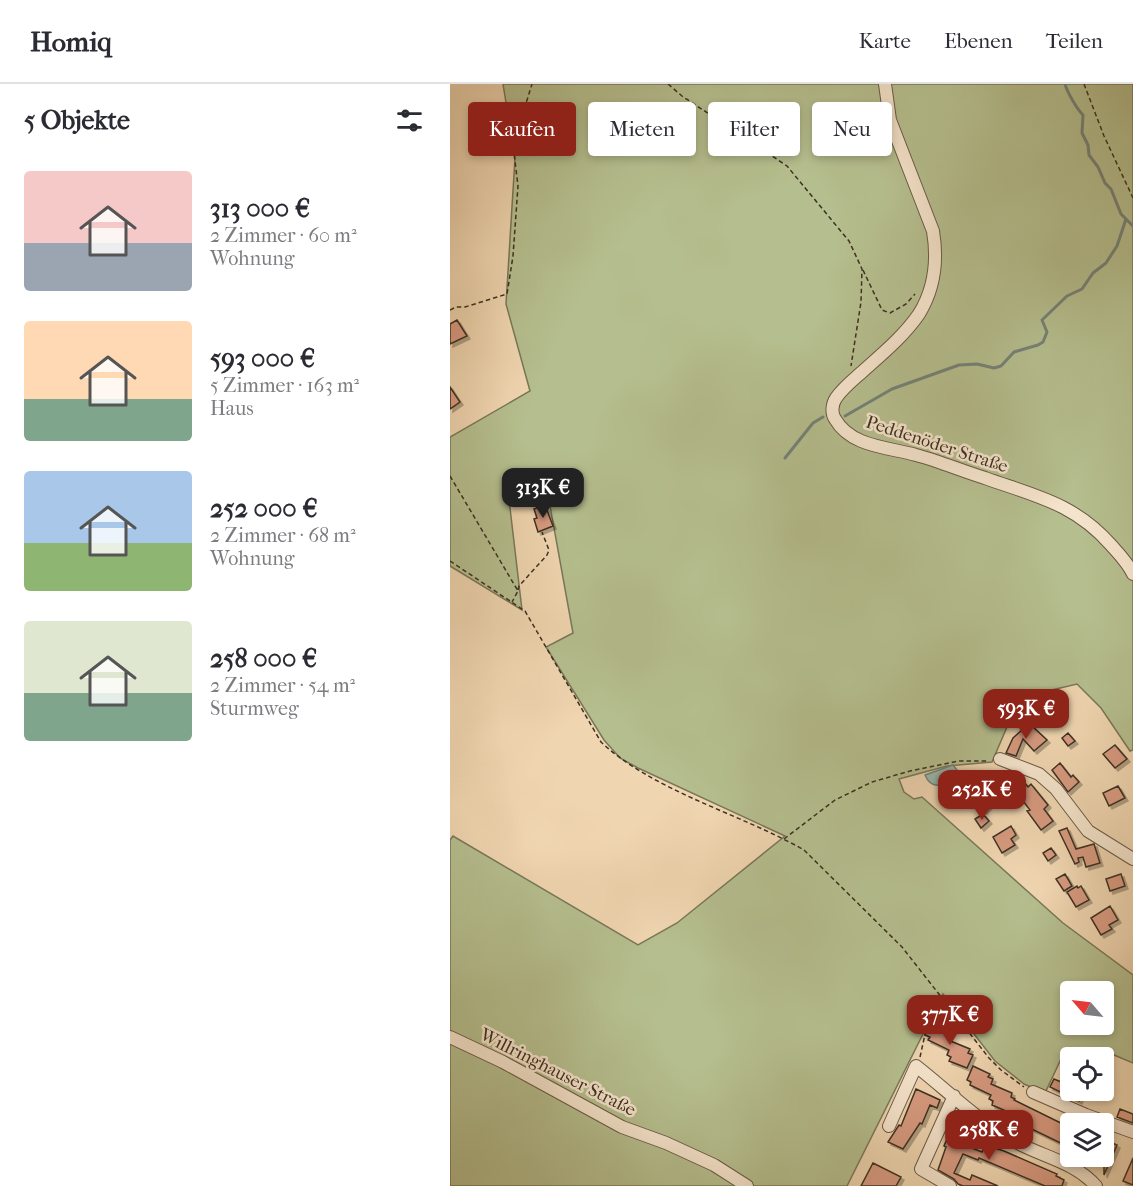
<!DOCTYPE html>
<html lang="de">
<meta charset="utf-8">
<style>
body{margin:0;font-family:"IM FELL French Canon",serif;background:#f7f7f7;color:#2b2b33;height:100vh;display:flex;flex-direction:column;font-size:22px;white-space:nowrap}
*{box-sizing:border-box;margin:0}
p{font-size:20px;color:#7c7c81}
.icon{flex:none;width:33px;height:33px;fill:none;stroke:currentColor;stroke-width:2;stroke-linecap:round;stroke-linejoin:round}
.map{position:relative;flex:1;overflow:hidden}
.side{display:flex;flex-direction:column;background:#fff;width:450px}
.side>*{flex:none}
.hud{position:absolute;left:18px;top:18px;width:570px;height:54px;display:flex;gap:12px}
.needle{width:39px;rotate:298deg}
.tools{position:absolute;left:610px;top:897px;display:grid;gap:12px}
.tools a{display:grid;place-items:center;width:54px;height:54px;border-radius:6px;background:#fff;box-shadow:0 3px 9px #0003;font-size:30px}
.price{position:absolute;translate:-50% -51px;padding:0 14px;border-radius:12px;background:#8f2418;color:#fff;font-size:20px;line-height:39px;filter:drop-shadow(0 2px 3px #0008)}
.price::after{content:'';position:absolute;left:50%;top:36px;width:18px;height:14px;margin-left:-9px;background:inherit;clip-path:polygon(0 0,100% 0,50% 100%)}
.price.selected{background:#222;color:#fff}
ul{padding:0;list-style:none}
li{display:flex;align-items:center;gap:18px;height:150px;padding:0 24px}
li span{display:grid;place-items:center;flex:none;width:168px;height:120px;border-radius:6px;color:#555}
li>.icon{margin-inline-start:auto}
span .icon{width:72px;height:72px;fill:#fffc;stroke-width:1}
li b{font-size:26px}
h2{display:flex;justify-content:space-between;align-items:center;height:72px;padding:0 24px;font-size:26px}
.chip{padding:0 21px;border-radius:6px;background:#fff;box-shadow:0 3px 9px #0003;font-size:21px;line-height:54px}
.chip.selected{background:#8f2418;color:#fff}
header{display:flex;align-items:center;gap:36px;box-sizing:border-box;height:84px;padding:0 30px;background:#fff;border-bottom:2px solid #e1e1e2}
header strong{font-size:28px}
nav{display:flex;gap:33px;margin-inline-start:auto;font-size:21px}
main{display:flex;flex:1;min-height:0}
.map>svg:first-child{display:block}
</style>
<header>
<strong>Homiq</strong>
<nav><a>Karte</a><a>Ebenen</a><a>Teilen</a></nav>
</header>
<main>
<section class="side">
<h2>5 Objekte<svg class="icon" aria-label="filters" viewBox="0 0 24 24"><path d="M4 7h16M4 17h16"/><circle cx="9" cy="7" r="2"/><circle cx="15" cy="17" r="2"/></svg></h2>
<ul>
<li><span style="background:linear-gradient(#f6c9c9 60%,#9aa5b1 0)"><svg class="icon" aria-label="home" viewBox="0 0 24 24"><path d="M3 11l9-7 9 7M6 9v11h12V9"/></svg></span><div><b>313 000 €</b><p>2 Zimmer · 60 m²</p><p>Wohnung</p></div></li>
<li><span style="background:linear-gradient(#ffd9b3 65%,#7fa58c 0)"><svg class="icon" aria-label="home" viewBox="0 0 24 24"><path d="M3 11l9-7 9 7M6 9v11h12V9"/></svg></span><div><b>593 000 €</b><p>5 Zimmer · 163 m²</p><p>Haus</p></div></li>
<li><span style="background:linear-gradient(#a9c7e8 60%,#8fb573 0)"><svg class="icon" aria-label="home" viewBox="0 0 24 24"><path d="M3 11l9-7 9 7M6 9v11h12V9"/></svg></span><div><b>252 000 €</b><p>2 Zimmer · 68 m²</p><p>Wohnung</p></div></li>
<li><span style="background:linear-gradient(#dfe7d0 60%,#7fa58c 0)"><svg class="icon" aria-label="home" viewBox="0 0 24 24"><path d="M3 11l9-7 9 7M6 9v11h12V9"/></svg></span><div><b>258 000 €</b><p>2 Zimmer · 54 m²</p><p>Sturmweg</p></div></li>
</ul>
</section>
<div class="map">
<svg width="683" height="1102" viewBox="0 0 683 1102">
<defs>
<filter id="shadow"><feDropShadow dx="3" dy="3" stdDeviation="0" flood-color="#0004"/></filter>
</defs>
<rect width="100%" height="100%" fill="#efd5b0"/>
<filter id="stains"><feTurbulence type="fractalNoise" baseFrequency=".00333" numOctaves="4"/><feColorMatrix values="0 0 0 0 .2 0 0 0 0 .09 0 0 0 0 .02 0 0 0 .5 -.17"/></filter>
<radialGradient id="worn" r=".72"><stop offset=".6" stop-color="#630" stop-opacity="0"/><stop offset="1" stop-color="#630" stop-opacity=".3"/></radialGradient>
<path fill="#b5be8e" stroke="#797758" stroke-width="1.5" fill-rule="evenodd" d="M 53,0 L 683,0 L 683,666 L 680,667 L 651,624 L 627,600 L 589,609 L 557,643 L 542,678 L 497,682 L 449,695 L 454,708 L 464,715 L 472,713 L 613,839 L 683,891 L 683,979 L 664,971 L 654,984 L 654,974 L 621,974 L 621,977 L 612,973 L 595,1009 L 574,1000 L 545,977 L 493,910 L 397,1102 L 0,1102 L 0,756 L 3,752 L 188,861 L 227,839 L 335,752 L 188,684 L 170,674 L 154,656 L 96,563 L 123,549 L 95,394 L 58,407 L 72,526 L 0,482 L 0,353 L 80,307 L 56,220 L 65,74 ZM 621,908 L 654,908 L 654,940 L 621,940 Z"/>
<path fill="#9ab8af" stroke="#758277" stroke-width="1.5" d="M 503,681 L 507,686 L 507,693 C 495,700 482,708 475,691 Z"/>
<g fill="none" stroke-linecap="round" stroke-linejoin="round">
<path stroke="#758277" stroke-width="3" d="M 615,0 C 617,8 627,25 633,31 L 632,49 L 638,61 L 639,71 L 648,83 L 655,99 L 661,105 L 671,130 L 683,142
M 395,332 L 442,305 L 509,281 L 527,280 L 544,284 L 551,282 L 564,268 L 588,261 L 593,258 L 597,248 L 592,236 L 617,212 L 632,205 L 643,189 L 656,179 L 667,162 L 676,135
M 335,374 L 363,339 L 373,333"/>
</g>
<path fill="#d79a80" stroke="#3d3022" stroke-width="1.5" filter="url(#shadow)" d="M 7,236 L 17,252 L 0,260 L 0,240 Z
M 0,303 L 10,318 L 0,325 Z
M 95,421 L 103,442 L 88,448 L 84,435 L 87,434 L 84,425 Z
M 581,638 L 580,640 L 597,656 L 584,667 L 573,655 L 566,672 L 556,669 L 563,654 Z
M 618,649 L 625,657 L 618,662 L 612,654 Z
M 665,661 L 677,675 L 665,684 L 653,670 Z
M 610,679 L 621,693 L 623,691 L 629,698 L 618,708 L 602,686 Z
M 560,688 L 568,691 L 578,703 L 581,700 L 598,721 L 594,725 L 603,737 L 591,746 L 577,727 L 580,726 L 563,704 L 561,706 L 551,694 Z
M 527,701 L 531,705 L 534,703 L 544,716 L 534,727 L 519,707 Z
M 668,702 L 675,714 L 659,722 L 653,709 Z
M 533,730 L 539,737 L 531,744 L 525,735 Z
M 561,742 L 566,751 L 561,755 L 565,761 L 552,769 L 543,753 Z
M 617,744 L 626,765 L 644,760 L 650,779 L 636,783 L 633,773 L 628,774 L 629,778 L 625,780 L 609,747 Z
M 601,764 L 606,771 L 598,777 L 593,769 Z
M 615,790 L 622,802 L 614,807 L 606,795 Z
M 671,790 L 675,802 L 660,807 L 656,795 Z
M 627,802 L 628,804 L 631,802 L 639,816 L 626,823 L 617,808 Z
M 660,822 L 668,836 L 659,841 L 662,845 L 651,851 L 641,834 Z
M 485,939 L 498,945 L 497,948 L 501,950 L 498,956 L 520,965 L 518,969 L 523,971 L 517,984 L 499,977 L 501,973 L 497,971 L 499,966 L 478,956 L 480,953 L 475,951 L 479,943 L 483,945 Z
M 523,982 L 540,990 L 538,993 L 543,995 L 541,1000 L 562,1009 L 561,1013 L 565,1015 L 564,1016 L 621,1044 L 621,1064 L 565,1037 L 567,1034 L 563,1032 L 563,1030 L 542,1021 L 543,1017 L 539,1015 L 541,1011 L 520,1001 L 521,998 L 517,996 Z
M 621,991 L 621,1006 L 633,1006 L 629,1017 L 600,1003 L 604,995 L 616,1000 Z
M 466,1005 L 490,1016 L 487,1024 L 480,1021 L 472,1040 L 470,1039 L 453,1065 L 438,1058 L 449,1041 L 451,1042 Z
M 670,1025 L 683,1030 L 683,1039 L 667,1033 Z
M 506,1034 L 523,1042 L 514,1061 L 532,1068 L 535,1061 L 554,1067 L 607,1090 L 606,1092 L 614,1096 L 612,1102 L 595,1102 L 529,1074 L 528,1076 L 513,1070 L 504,1089 L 520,1096 L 522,1091 L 548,1102 L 513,1102 L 508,1100 L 504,1095 L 488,1086 L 496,1063 L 494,1062 Z
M 654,1055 L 667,1061 L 654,1091 Z
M 683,1074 L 683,1101 L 673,1097 Z
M 423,1079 L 451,1093 L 446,1102 L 411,1102 Z"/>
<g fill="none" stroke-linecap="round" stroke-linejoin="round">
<g stroke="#6a5946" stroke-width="14">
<path id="minor" d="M 435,0 L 440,36 L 483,147 C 488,177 485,204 469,230 C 453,253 432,270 412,288 C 403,296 393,304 386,314 C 382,320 381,329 385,335 C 401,363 438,363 466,371 C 489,377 512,387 535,394 C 585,412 624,419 661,461 C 669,470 678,479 683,490
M 550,675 L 589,690 L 606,705 L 638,747 L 683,775
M 0,953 L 53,978 L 172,1043 L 216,1059 L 264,1081 L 297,1102
M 583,1008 L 636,1031 L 683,1048
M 439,1042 L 466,982 C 498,1007 530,1039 566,1058 C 593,1073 625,1078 646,1102
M 500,1102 L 471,1085 L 504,1012"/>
</g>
<path stroke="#3d3022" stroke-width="1.5" stroke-dasharray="4.5 3" stroke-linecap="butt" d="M 218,0 L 232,12 L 337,82 L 399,157 L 412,185 L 411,218 L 401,282
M 634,0 L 654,52 L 683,114
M 413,186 L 432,226 L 440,229 L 456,220 L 465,210
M 0,226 L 6,223 L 15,223 L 57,210 L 63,172 L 68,102 L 63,61 L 82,0
M 0,392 L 68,507 L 62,518
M 0,477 L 75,527 L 151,658 C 203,707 291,730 354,766 L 452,863 L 539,974 L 551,986 L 574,1003
M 68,506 L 69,502 L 97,471 L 99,466 L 92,448
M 334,755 L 385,716 L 422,698 L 460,687 L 509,677 L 538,677
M 470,973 L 476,946 L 492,913"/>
<use href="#minor" stroke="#f5e4cc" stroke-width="12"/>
</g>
<g text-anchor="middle" stroke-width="5" stroke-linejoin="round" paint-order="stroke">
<g font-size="18" fill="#3d3022" stroke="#f5e4cc">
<text transform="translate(487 360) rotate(18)" y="6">Peddenöder Straße</text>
<text transform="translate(108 988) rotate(27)" y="6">Willringhauser Straße</text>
</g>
</g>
<rect width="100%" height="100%" filter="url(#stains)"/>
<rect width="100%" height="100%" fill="url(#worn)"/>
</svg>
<div class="tools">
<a><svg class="needle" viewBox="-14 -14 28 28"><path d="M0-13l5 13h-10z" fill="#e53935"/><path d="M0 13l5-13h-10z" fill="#7c7c81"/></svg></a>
<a><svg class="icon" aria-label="locate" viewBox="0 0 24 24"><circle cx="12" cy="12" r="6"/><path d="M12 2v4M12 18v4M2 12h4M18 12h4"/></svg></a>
<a><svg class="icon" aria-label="layers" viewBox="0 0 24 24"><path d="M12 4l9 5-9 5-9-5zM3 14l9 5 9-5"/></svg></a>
</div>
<b class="price selected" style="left:93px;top:435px">313K €</b>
<b class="price" style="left:576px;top:656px">593K €</b>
<b class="price" style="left:532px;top:737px">252K €</b>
<b class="price" style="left:500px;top:962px">377K €</b>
<b class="price" style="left:539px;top:1077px">258K €</b>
<div class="hud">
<a class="chip selected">Kaufen</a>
<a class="chip">Mieten</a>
<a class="chip">Filter</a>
<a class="chip">Neu</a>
</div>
</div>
</main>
